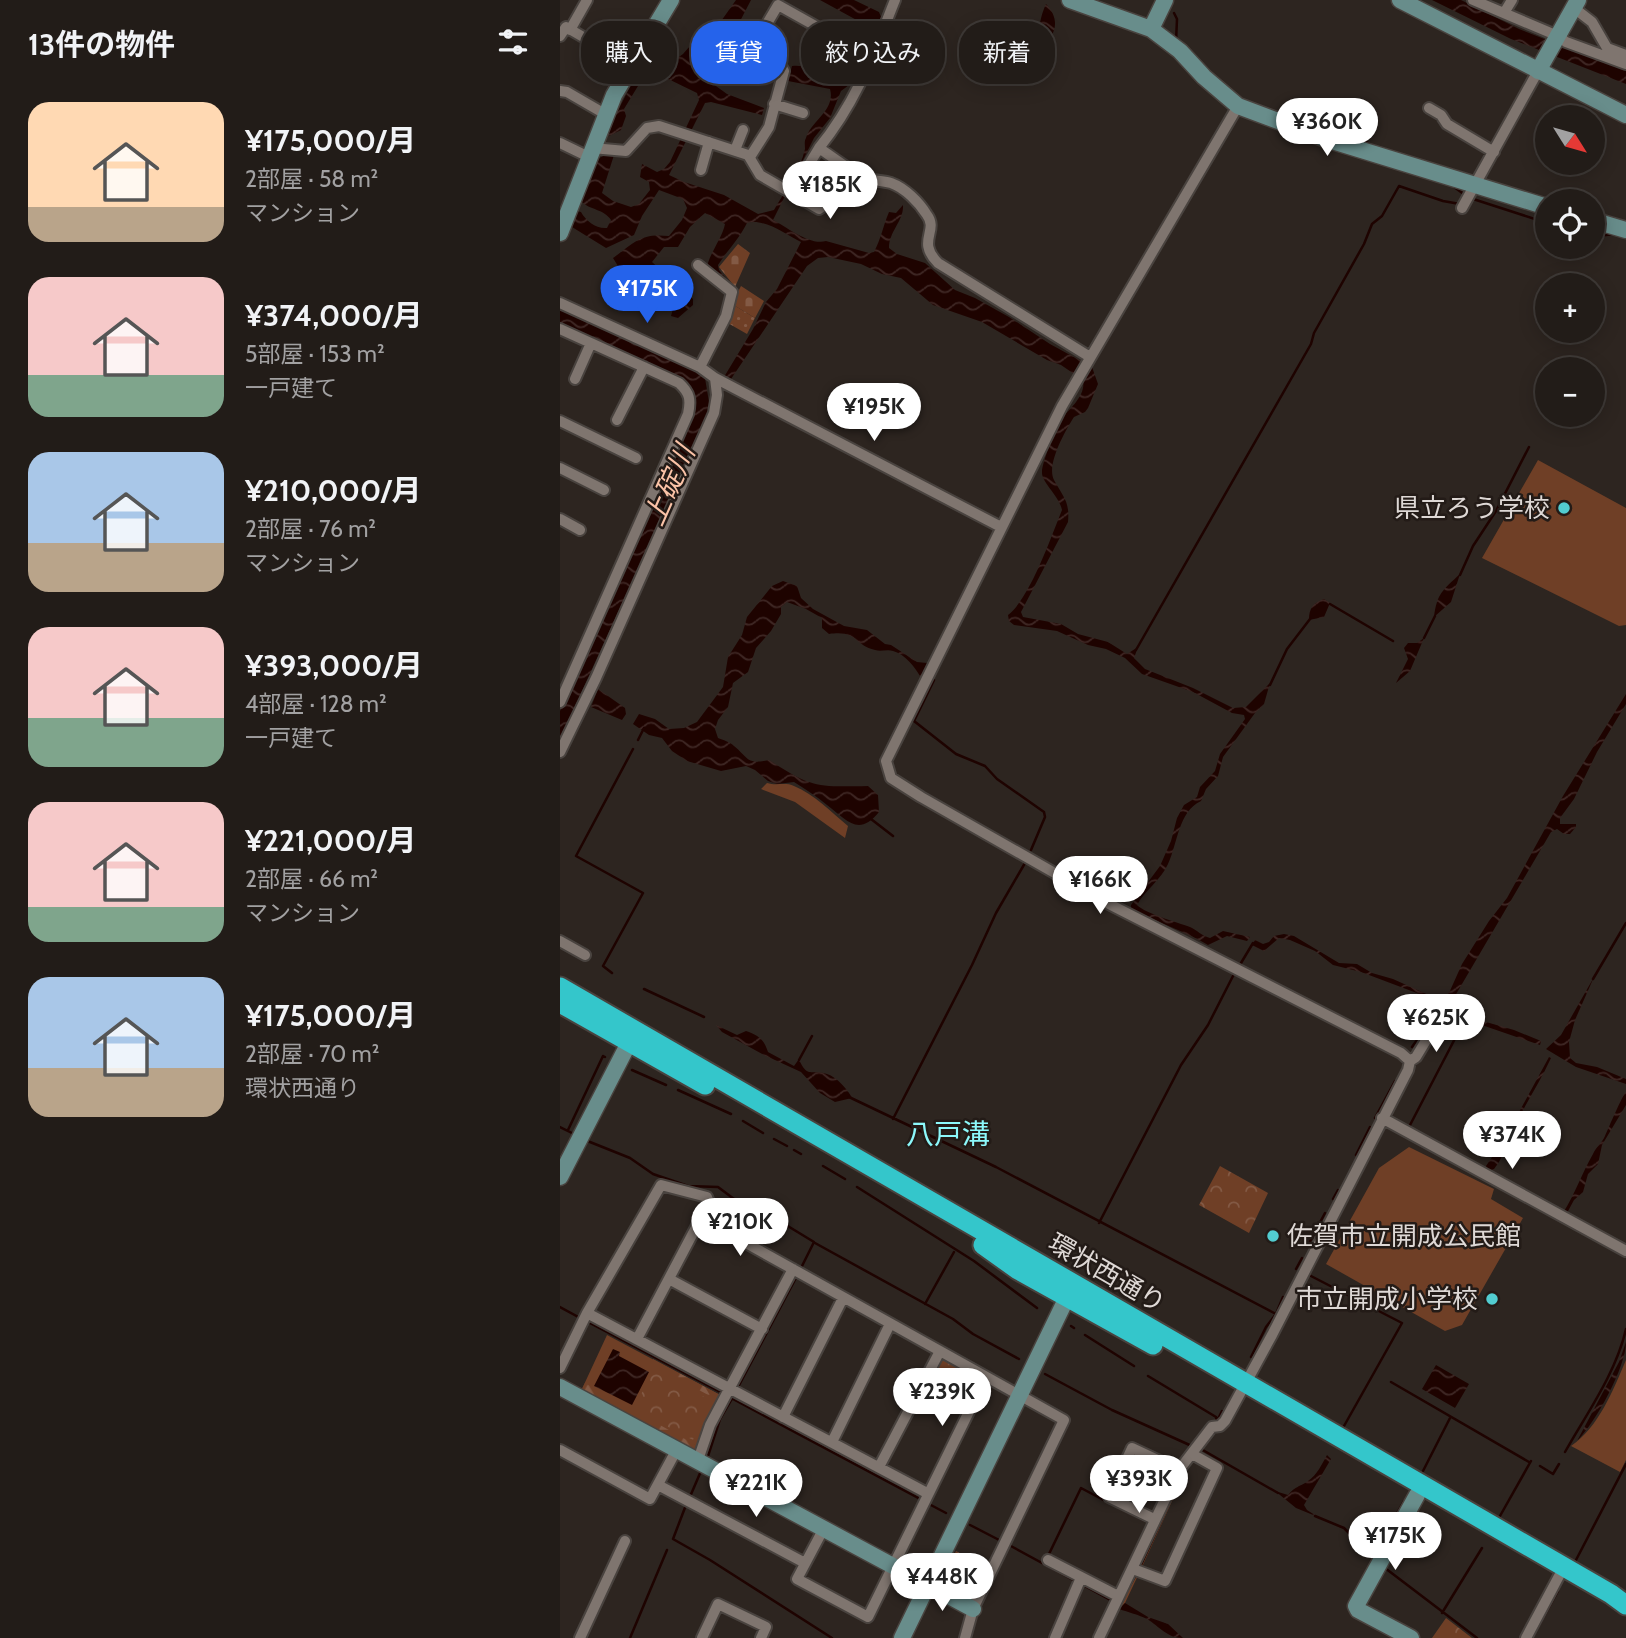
<!DOCTYPE html>
<html lang="ja">
<meta charset="utf-8">
<style>
body{margin:0;font-family:Cabin,"Noto Sans JP",sans-serif;background:#2a2521;color:#f1f3f6;height:100vh;display:flex;flex-direction:column;font-size:26px;white-space:nowrap}
*{box-sizing:border-box;margin:0}
p{font-size:23px;color:#a2a1a2}
.icon{flex:none;width:38px;height:38px;fill:none;stroke:currentColor;stroke-width:2;stroke-linecap:round;stroke-linejoin:round}
.map{position:relative;flex:1;overflow:hidden}
.panel{display:flex;flex-direction:column;background:#221c18;width:560px}
.panel>*{flex:none}
.top-card{position:absolute;left:21px;top:21px;width:665px;height:63px;display:flex;gap:14px}
.needle{width:46px;rotate:127deg}
.fabs{position:absolute;left:975px;top:105px;display:grid;gap:14px}
.fabs a{display:grid;place-items:center;width:70px;height:70px;border-radius:50%;background:#221c18;box-shadow:0 4px 18px #0003,0 0 0 2px #3f3a37;font-size:35px}
.price{position:absolute;translate:-50% -60px;padding:0 16px;border-radius:24px;background:#fff;color:#222;font-size:23px;line-height:46px;filter:drop-shadow(0 2px 4px #0008)}
.price::after{content:'';position:absolute;left:50%;top:42px;width:21px;height:16px;margin-left:-10px;background:inherit;clip-path:polygon(0 0,100% 0,50% 100%)}
.price.current{background:#2563eb;color:#fff}
ul{padding:0;list-style:none}
li{display:flex;align-items:center;gap:21px;height:175px;padding:0 28px}
li span{display:grid;place-items:center;flex:none;width:196px;height:140px;border-radius:21px;color:#555}
li>.icon{margin-inline-start:auto}
span .icon{width:84px;height:84px;fill:#fffc;stroke-width:1}
li b{font-size:30px}
h2{display:flex;justify-content:space-between;align-items:center;height:84px;padding:0 28px;font-size:30px}
.chip{padding:0 24px;border-radius:28px;background:#221c18;box-shadow:0 4px 18px #0003,0 0 0 2px #3f3a37;font-size:24px;line-height:63px}
.chip.current{background:#2563eb;color:#fff}
main{display:flex;flex:1;min-height:0}
.map>svg:first-child{display:block}
</style>
<main>
<section class="panel">
<h2>13件の物件<svg class="icon" aria-label="filters" viewBox="0 0 24 24"><path d="M4 7h16M4 17h16"/><circle cx="9" cy="7" r="2"/><circle cx="15" cy="17" r="2"/></svg></h2>
<ul>
<li><span style="background:linear-gradient(#ffd9b3 75%,#b9a48a 0)"><svg class="icon" aria-label="home" viewBox="0 0 24 24"><path d="M3 11l9-7 9 7M6 9v11h12V9"/></svg></span><div><b>¥175,000/月</b><p>2部屋 · 58 m²</p><p>マンション</p></div></li>
<li><span style="background:linear-gradient(#f6c9c9 70%,#7fa58c 0)"><svg class="icon" aria-label="home" viewBox="0 0 24 24"><path d="M3 11l9-7 9 7M6 9v11h12V9"/></svg></span><div><b>¥374,000/月</b><p>5部屋 · 153 m²</p><p>一戸建て</p></div></li>
<li><span style="background:linear-gradient(#a9c7e8 65%,#b9a48a 0)"><svg class="icon" aria-label="home" viewBox="0 0 24 24"><path d="M3 11l9-7 9 7M6 9v11h12V9"/></svg></span><div><b>¥210,000/月</b><p>2部屋 · 76 m²</p><p>マンション</p></div></li>
<li><span style="background:linear-gradient(#f6c9c9 65%,#7fa58c 0)"><svg class="icon" aria-label="home" viewBox="0 0 24 24"><path d="M3 11l9-7 9 7M6 9v11h12V9"/></svg></span><div><b>¥393,000/月</b><p>4部屋 · 128 m²</p><p>一戸建て</p></div></li>
<li><span style="background:linear-gradient(#f6c9c9 75%,#7fa58c 0)"><svg class="icon" aria-label="home" viewBox="0 0 24 24"><path d="M3 11l9-7 9 7M6 9v11h12V9"/></svg></span><div><b>¥221,000/月</b><p>2部屋 · 66 m²</p><p>マンション</p></div></li>
<li><span style="background:linear-gradient(#a9c7e8 65%,#b9a48a 0)"><svg class="icon" aria-label="home" viewBox="0 0 24 24"><path d="M3 11l9-7 9 7M6 9v11h12V9"/></svg></span><div><b>¥175,000/月</b><p>2部屋 · 70 m²</p><p>環状西通り</p></div></li>
</ul>
</section>
<div class="map">
<svg width="1066" height="1638" viewBox="0 0 1066 1638">
<defs>
<pattern id="forest-firs" width="22" height="20" patternUnits="userSpaceOnUse" patternTransform="scale(1.75)"><rect width="22" height="20" fill="#6f3f26"/><path d="M5 1l3.5 6h-7zM16 11l3.5 6h-7z" fill="#835a45"/></pattern>
<pattern id="cemetery-stones" width="16" height="16" patternUnits="userSpaceOnUse" patternTransform="scale(1.75)"><rect width="16" height="16" fill="#6f3f26"/><path d="M2 7V4a2 2 0 0 1 4 0v3zM10 15v-3a2 2 0 0 1 4 0v3z" fill="#835a45"/></pattern>
<pattern id="park-crowns" width="20" height="18" patternUnits="userSpaceOnUse" patternTransform="scale(1.75)"><rect width="20" height="18" fill="#6f3f26"/><path d="M2 6a3 3 0 1 1 6 0M12 15a3 3 0 1 1 6 0" fill="none" stroke="#835a45"/></pattern>
<pattern id="garden-dots" width="8" height="8" patternUnits="userSpaceOnUse" patternTransform="scale(1.75)"><rect width="8" height="8" fill="#6f3f26"/><path d="M2 2h.1M6 6h.1" fill="none" stroke="#835a45" stroke-width="1.8" stroke-linecap="round"/></pattern>
<pattern id="water-waves" width="16" height="10" patternUnits="userSpaceOnUse" patternTransform="scale(1.75)"><rect width="16" height="10" fill="#1e0300"/><path d="M0 5q4-4 8 0t8 0" fill="none" stroke="#3e2724"/></pattern>
</defs>
<rect width="100%" height="100%" fill="#2d2520"/>
<path fill="#6f3f26" d="M 978,460 L 1066,508 L 1066,625 L 1059,626 L 922,558 Z
M 207,783 C 216,786 226,782 234,786 C 254,794 271,812 288,826 L 285,838 L 235,802 L 201,789 Z
M 849,1147 L 934,1189 L 931,1199 L 963,1218 L 902,1325 L 885,1331 L 766,1264 L 819,1168 Z
M 47,1335 L 162,1396 L 141,1448 L 21,1391 Z
M 1066,1360 L 1066,1460 L 1060,1472 L 1011,1446 C 1039,1427 1053,1390 1066,1360 Z
M 620,1474 L 624,1475 L 581,1569 L 565,1603 L 559,1609 L 546,1638 L 542,1638 L 557,1605 L 565,1595 Z"/>
<path fill="url(#forest-firs)" d="M 93,1359 L 162,1396 L 152,1416 L 148,1413 L 156,1399 L 91,1365 Z
M 25,1383 L 141,1448 L 139,1454 L 21,1391 Z"/>
<path fill="url(#cemetery-stones)" d="M 178,244 L 190,253 L 175,287 L 159,267 Z
M 181,286 L 204,301 L 195,318 L 172,304 Z"/>
<path fill="url(#park-crowns)" d="M 660,1166 L 708,1193 L 689,1233 L 639,1205 Z
M 383,1358 L 415,1376 L 417,1382 L 408,1400 L 368,1379 L 378,1360 Z
M 93,1370 L 150,1400 L 139,1420 L 133,1440 L 74,1409 Z
M 396,1551 L 428,1568 L 413,1599 L 408,1600 L 380,1585 Z
M 886,1618 L 912,1638 L 872,1638 Z"/>
<path fill="url(#garden-dots)" d="M 172,304 L 195,318 L 187,334 L 166,322 Z"/>
<path fill="url(#water-waves)" d="M 176,0 L 191,0 L 149,81 L 167,94 L 204,108 L 202,115 L 151,102 L 145,103 L 109,175 L 124,182 L 164,195 L 198,214 L 214,210 C 225,191 240,171 245,149 C 245,146 244,141 246,138 C 251,121 276,110 270,89 L 228,81 L 232,66 C 252,63 265,82 283,78 L 313,29 L 260,0 L 294,0 L 319,12 L 321,17 L 319,26 L 292,75 L 289,85 L 281,91 L 270,118 L 254,138 L 213,220 C 227,227 250,246 266,241 L 309,253 L 314,252 C 321,239 323,226 329,212 L 336,213 L 343,205 C 344,221 329,231 329,248 L 337,254 L 365,263 L 395,290 L 415,298 L 449,317 L 490,344 L 532,367 L 538,384 L 528,408 L 525,412 L 514,417 C 505,431 486,465 494,480 C 503,497 510,501 508,522 L 461,612 L 463,617 L 501,624 L 518,634 L 548,642 L 567,654 L 578,647 L 574,658 L 585,669 L 633,688 L 673,708 L 686,707 L 710,683 L 704,704 L 695,713 L 663,757 L 658,776 L 646,789 L 641,801 C 618,812 618,843 608,864 C 601,880 585,890 577,905 C 586,914 617,922 630,927 C 637,930 642,936 650,938 L 663,931 L 690,937 L 687,941 L 667,936 L 648,945 C 624,930 596,923 571,908 L 571,905 L 600,866 L 611,841 L 617,818 L 624,805 L 637,797 L 640,787 L 655,771 L 660,754 L 685,719 L 684,715 L 672,713 L 633,692 L 582,674 L 565,658 L 546,649 L 528,645 L 497,631 L 454,625 L 449,621 L 448,615 C 470,598 491,537 502,510 C 500,497 481,482 482,472 C 482,462 497,425 504,416 C 511,407 526,395 523,380 L 501,365 L 487,360 L 422,322 L 373,305 L 341,278 L 322,274 L 301,264 L 268,257 L 258,258 L 247,266 L 171,379 L 164,377 L 193,329 L 206,302 L 217,289 L 241,242 C 226,235 205,218 187,223 C 179,239 167,251 158,265 L 159,270 L 171,285 L 147,269 C 147,257 162,239 165,224 L 145,213 L 130,227 L 118,247 L 104,247 L 92,262 L 133,299 L 133,305 L 118,318 L 111,316 L 114,305 L 104,301 L 100,295 L 59,279 L 61,271 L 53,258 C 75,242 80,233 109,236 L 122,220 L 127,208 L 123,199 L 99,190 L 82,216 L 74,235 L 46,248 L 12,227 L 17,211 L 21,212 C 26,221 36,229 47,228 L 51,220 C 44,209 30,210 22,202 L 37,159 L 50,153 L 54,155 L 42,193 L 53,201 L 71,207 L 79,204 L 90,190 L 89,182 L 80,177 L 82,164 L 97,172 L 104,169 L 110,162 L 139,100 L 137,93 L 100,75 L 88,76 L 78,86 L 64,109 L 66,116 L 61,130 L 49,136 L 47,132 L 70,87 L 90,56 L 109,60 L 116,59 L 123,54 L 149,24 L 159,24 Z
M 872,0 L 901,0 L 959,29 L 1066,71 L 1066,84 L 951,39 Z
M 486,4 C 500,19 497,34 482,46 C 478,30 479,20 486,4 Z
M 0,308 L 127,365 L 145,378 L 149,402 L 148,415 L 0,739 L 0,711 L 135,412 C 137,396 134,387 121,377 L 0,325 Z
M 900,574 L 891,602 L 874,617 C 877,593 883,590 900,574 Z
M 223,581 L 237,586 L 241,598 L 253,609 L 284,626 L 307,630 L 325,644 L 331,645 L 357,662 L 367,663 L 361,678 C 355,667 346,655 333,651 C 327,649 321,652 315,650 C 293,645 299,630 269,634 L 262,628 L 262,618 L 246,609 L 227,602 L 221,607 L 221,614 L 211,631 L 196,648 L 188,672 L 173,683 L 168,707 L 158,720 L 155,729 L 158,738 C 163,740 170,742 174,746 C 189,758 186,765 209,760 C 252,788 257,787 308,786 L 318,795 L 319,812 C 298,838 286,819 267,805 C 256,796 245,789 234,782 L 217,784 L 208,781 L 195,770 L 186,766 L 161,771 L 127,761 L 112,751 L 102,738 L 89,735 L 73,724 L 79,714 L 95,719 L 109,729 L 124,728 L 137,722 L 163,687 L 168,657 L 182,635 L 187,617 L 212,586 Z
M 764,599 L 770,603 L 764,617 L 749,620 C 749,608 753,603 764,599 Z
M 864,638 L 850,671 L 836,683 L 848,659 L 844,648 L 848,643 L 857,643 Z
M 38,689 L 65,708 L 66,714 L 62,720 L 31,707 Z
M 1066,694 L 1066,704 L 1037,752 L 1014,799 L 1000,818 L 1000,824 L 1016,824 L 1016,827 L 1010,834 L 1004,834 L 997,829 L 991,832 L 895,996 L 895,1000 L 919,1020 L 954,1030 L 981,1041 L 980,1045 L 913,1022 L 878,1019 L 870,1015 L 866,1001 L 862,995 L 801,972 L 773,965 L 755,951 L 730,940 L 719,938 L 704,951 L 692,945 L 695,940 L 703,944 L 709,942 L 714,936 L 724,934 L 734,936 L 779,963 L 797,964 L 812,973 L 833,979 L 873,997 L 883,998 L 889,993 L 902,964 L 929,921 L 947,898 L 1003,796 Z
M 1034,977 L 1015,1020 L 1009,1042 L 1010,1058 L 1016,1063 L 1037,1067 L 1066,1079 L 1066,1084 L 1016,1067 L 986,1049 L 1001,1035 Z
M 156,1025 L 177,1035 L 186,1031 C 198,1035 204,1039 208,1052 L 234,1066 L 239,1059 C 247,1079 252,1069 267,1074 C 277,1077 288,1090 292,1098 L 275,1102 L 260,1093 L 241,1072 L 204,1055 L 162,1032 Z
M 989,1057 L 991,1058 C 978,1086 961,1111 948,1139 C 942,1152 944,1157 934,1169 L 928,1171 L 926,1166 L 945,1138 Z
M 1066,1092 L 1066,1105 L 1042,1145 L 1038,1164 L 1028,1174 L 1023,1192 L 1014,1200 L 1007,1213 L 1003,1213 C 1015,1194 1022,1173 1033,1154 C 1036,1147 1042,1143 1045,1136 C 1049,1127 1062,1096 1066,1092 Z
M 1066,1342 C 1066,1367 1036,1422 1017,1441 L 1059,1362 Z
M 53,1349 L 60,1352 L 59,1356 L 89,1372 L 72,1405 L 34,1386 Z
M 876,1365 L 909,1384 L 895,1408 L 862,1389 Z
M 767,1455 L 771,1459 L 744,1505 L 747,1510 L 758,1517 L 736,1508 L 715,1491 L 728,1495 C 737,1485 738,1488 748,1481 C 757,1475 762,1464 767,1455 Z
M 565,1603 L 588,1617 L 608,1624 L 623,1638 C 607,1638 600,1627 587,1619 C 579,1615 568,1612 559,1609 Z"/>
<g fill="none" stroke-linecap="round" stroke-linejoin="round">
<path stroke="#1e0300" stroke-width="2.5" d="M 614,13 L 617,19 L 616,42
M 720,114 L 743,111 L 771,113 L 777,112 L 793,119 L 801,137 L 811,146
M 890,184 L 905,195
M 910,198 L 987,223
M 1032,237 L 1053,234
M 900,575 L 913,546 L 936,511 L 969,447
M 770,604 L 833,641
M 864,638 L 875,616
M 576,650 L 751,344 L 754,333 L 804,244 L 812,224 L 822,216 L 839,186 L 883,201 L 900,204
M 374,680 L 354,721 L 396,754 L 425,766 L 437,779 L 484,812 L 485,817 L 471,850
M 710,685 L 727,649 L 750,619
M 78,740 L 84,728
M 311,819 L 333,836
M 681,963 L 693,943
M 52,973 L 43,966 L 83,893 L 16,856 L 73,749
M 1033,979 L 1066,923
M 84,989 L 144,1017
M 852,1047 L 875,1015
M 239,1060 L 252,1036
M 72,1070 L 106,1085
M 118,1090 L 171,1114
M 289,1097 L 436,1167 L 716,1314 L 706,1327 L 691,1357
M 815,1118 L 835,1081
M 333,1119 L 412,965 L 436,913 L 465,863
M 183,1121 L 203,1133
M 0,1127 L 16,1135
M 849,1127 L 901,1027 L 902,1021
M 8,1130 L 43,1056 L 45,1057
M 214,1139 L 227,1146
M 25,1140 L 70,1158 L 93,1174 L 128,1186 L 158,1187 L 174,1199 L 208,1214 L 254,1242 L 241,1268
M 234,1150 L 241,1154
M 796,1155 L 810,1127
M 263,1166 L 285,1179
M 297,1187 L 414,1261 L 477,1308
M 773,1199 L 778,1190
M 539,1223 L 621,1065 L 648,1025 L 674,974
M 255,1243 L 393,1319 L 413,1334 L 459,1359
M 747,1247 L 765,1213
M 736,1269 L 742,1258
M 365,1304 L 394,1252
M 0,1307 L 22,1319
M 716,1314 L 723,1297
M 28,1322 L 164,1394
M 511,1326 L 514,1328
M 525,1335 L 574,1366
M 485,1374 L 552,1410 L 634,1447
M 588,1376 L 656,1417 L 657,1423
M 831,1382 L 969,1462
M 177,1389 L 238,1274
M 173,1399 L 362,1500
M 658,1419 L 662,1411
M 784,1426 L 842,1323 L 749,1275 L 824,1127
M 643,1447 L 641,1449 L 718,1493
M 1005,1452 C 1027,1413 1056,1373 1066,1329
M 148,1456 L 160,1419 L 174,1395
M 980,1466 L 993,1474 L 999,1464
M 863,1471 L 890,1418
M 129,1499 L 141,1471
M 367,1503 L 386,1513
M 126,1505 L 113,1539 L 150,1560 L 272,1638
M 559,1508 L 589,1523
M 755,1516 L 784,1528 L 814,1558
M 940,1516 L 971,1461
M 410,1525 L 443,1542
M 449,1545 L 517,1582
M 488,1556 L 521,1488 L 553,1505
M 813,1556 L 844,1501
M 1016,1560 L 1066,1464
M 580,1567 L 608,1506
M 825,1568 L 917,1638
M 523,1585 L 554,1602
M 560,1603 L 577,1573
M 882,1613 L 922,1548
M 70,1638 L 107,1550
M 972,1638 L 998,1591"/>
<g stroke="#49433f" stroke-width="14">
<path id="street" d="M 335,0 C 313,55 297,101 259,148 C 274,158 292,173 309,179 C 316,181 324,181 331,183 C 345,188 359,202 367,215 C 379,231 356,241 378,263 L 530,357
M 913,0 L 998,36 L 1006,42 L 1066,64
M 1014,8 L 1032,22 L 1047,48 L 1066,55
M 944,13 L 952,0
M 10,30 L 27,0
M 0,36 L 6,27 L 49,52 L 69,70
M 178,75 L 192,49
M 0,91 L 7,92 L 45,114
M 214,104 L 243,113
M 869,108 L 881,115 L 887,124 L 934,152
M 0,143 L 29,157
M 32,148 L 66,151 L 87,128 L 99,126 L 188,155 L 200,175 L 259,209 C 271,203 284,182 295,172
M 175,150 L 183,130
M 190,157 L 209,127 L 224,71 L 221,66 L 192,49 L 218,5 L 311,57
M 141,170 L 149,142
M 232,193 L 259,148
M 902,208 L 978,71
M 138,265 L 172,292 L 166,316 L 140,367
M 0,303 L 140,367 L 155,378 L 441,527
M 0,329 L 119,383 C 130,393 131,400 128,414 L 0,702
M 15,379 L 31,343
M 57,420 L 84,367
M 0,421 L 76,458
M 0,468 L 44,490
M 0,519 L 20,530
M 0,752 L 36,678 L 154,413 L 157,395 L 155,378
M 0,941 L 25,955
M 850,1061 L 856,1057 L 876,1024
M 822,1118 L 1066,1251
M 141,1218 L 504,1420 L 413,1609 L 405,1638
M 109,1279 L 202,1329
M 27,1313 L 367,1493
M 0,1368 L 27,1313 L 101,1185 L 147,1197 L 149,1202 L 141,1218 L 77,1339
M 223,1417 L 283,1298
M 272,1442 L 330,1324
M 0,1450 L 90,1499 L 117,1449
M 138,1460 L 150,1425 L 233,1269
M 319,1467 L 380,1351
M 98,1485 L 245,1563
M 594,1519 L 549,1497 L 572,1448 L 619,1470
M 264,1528 L 237,1579 L 308,1617 L 426,1377
M 488,1560 L 558,1596
M 573,1569 L 605,1581 L 657,1468 L 632,1454
M 20,1638 L 65,1541
M 142,1638 L 158,1604 L 206,1627 L 201,1638
M 495,1638 L 520,1580
M 539,1638 L 619,1470 L 652,1427 L 660,1426 L 665,1421 L 712,1335 L 848,1070 L 850,1061 L 841,1053 L 549,904 L 361,797 L 331,778 L 326,761 L 502,406 L 678,106
M 966,1638 L 999,1576"/>
</g>
<g stroke="#49433f" stroke-width="19">
<path id="secondary" d="M 510,0 L 591,29 L 620,51 L 644,77 L 678,106 L 769,140 L 987,207
M 840,0 L 1066,115
M 591,29 L 605,0
M 978,71 L 1018,0
M 1032,220 L 1066,230
M 0,233 L 54,95 L 111,0
M 0,1177 L 74,1033
M 0,1387 L 413,1609
M 342,1638 L 512,1287
M 851,1638 L 798,1610 L 796,1606 L 857,1495"/>
</g>
<g stroke="#49433f" stroke-width="23">
<path id="highway" d="M 0,987 L 1051,1594 L 1066,1605
M 0,1003 L 145,1085
M 423,1245 L 458,1270 L 593,1345"/>
</g>
<use href="#street" stroke="#7f756f" stroke-width="10"/>
<use href="#secondary" stroke="#688d8b" stroke-width="16"/>
<use href="#highway" stroke="#34c6cb" stroke-width="19"/>
</g>
<g fill="#52ccd0" stroke="#231b17" stroke-width="2.5">
<circle cx="1004" cy="508" r="7"/>
<circle cx="713" cy="1236" r="7"/>
<circle cx="932" cy="1299" r="7"/>
</g>
<g text-anchor="middle" stroke-width="5" stroke-linejoin="round" paint-order="stroke">
<g font-size="26" fill="#ded8d5" stroke="#231b17" text-anchor="end">
<text x="990" y="517">県立ろう学校</text>
<text x="727" y="1245" text-anchor="start">佐賀市立開成公民館</text>
<text x="918" y="1308">市立開成小学校</text>
</g>
<g font-size="26" fill="#ded8d5" stroke="#231b17">
<text transform="translate(547 1273) rotate(30)" y="9">環状西通り</text>
</g>
<g font-size="28" font-style="italic" fill="#fbc3a7" stroke="#231b17">
<text transform="translate(109 485) rotate(-66)" y="10">上碇川</text>
</g>
<g font-size="28" fill="#8cf8fb" stroke="#231b17">
<text x="388" y="1144">八戸溝</text>
</g>
</g>
</svg>
<div class="fabs">
<a><svg class="needle" viewBox="-14 -14 28 28"><path d="M0-13l5 13h-10z" fill="#e53935"/><path d="M0 13l5-13h-10z" fill="#a2a1a2"/></svg></a>
<a><svg class="icon" aria-label="locate" viewBox="0 0 24 24"><circle cx="12" cy="12" r="6"/><path d="M12 2v4M12 18v4M2 12h4M18 12h4"/></svg></a>
<a>+</a>
<a>−</a>
</div>
<b class="price" style="left:767px;top:158px">¥360K</b>
<b class="price" style="left:270px;top:221px">¥185K</b>
<b class="price current" style="left:87px;top:325px">¥175K</b>
<b class="price" style="left:314px;top:443px">¥195K</b>
<b class="price" style="left:540px;top:916px">¥166K</b>
<b class="price" style="left:876px;top:1054px">¥625K</b>
<b class="price" style="left:952px;top:1171px">¥374K</b>
<b class="price" style="left:180px;top:1258px">¥210K</b>
<b class="price" style="left:382px;top:1428px">¥239K</b>
<b class="price" style="left:579px;top:1515px">¥393K</b>
<b class="price" style="left:196px;top:1519px">¥221K</b>
<b class="price" style="left:835px;top:1572px">¥175K</b>
<b class="price" style="left:382px;top:1613px">¥448K</b>
<div class="top-card">
<a class="chip">購入</a>
<a class="chip current">賃貸</a>
<a class="chip">絞り込み</a>
<a class="chip">新着</a>
</div>
</div>
</main>
